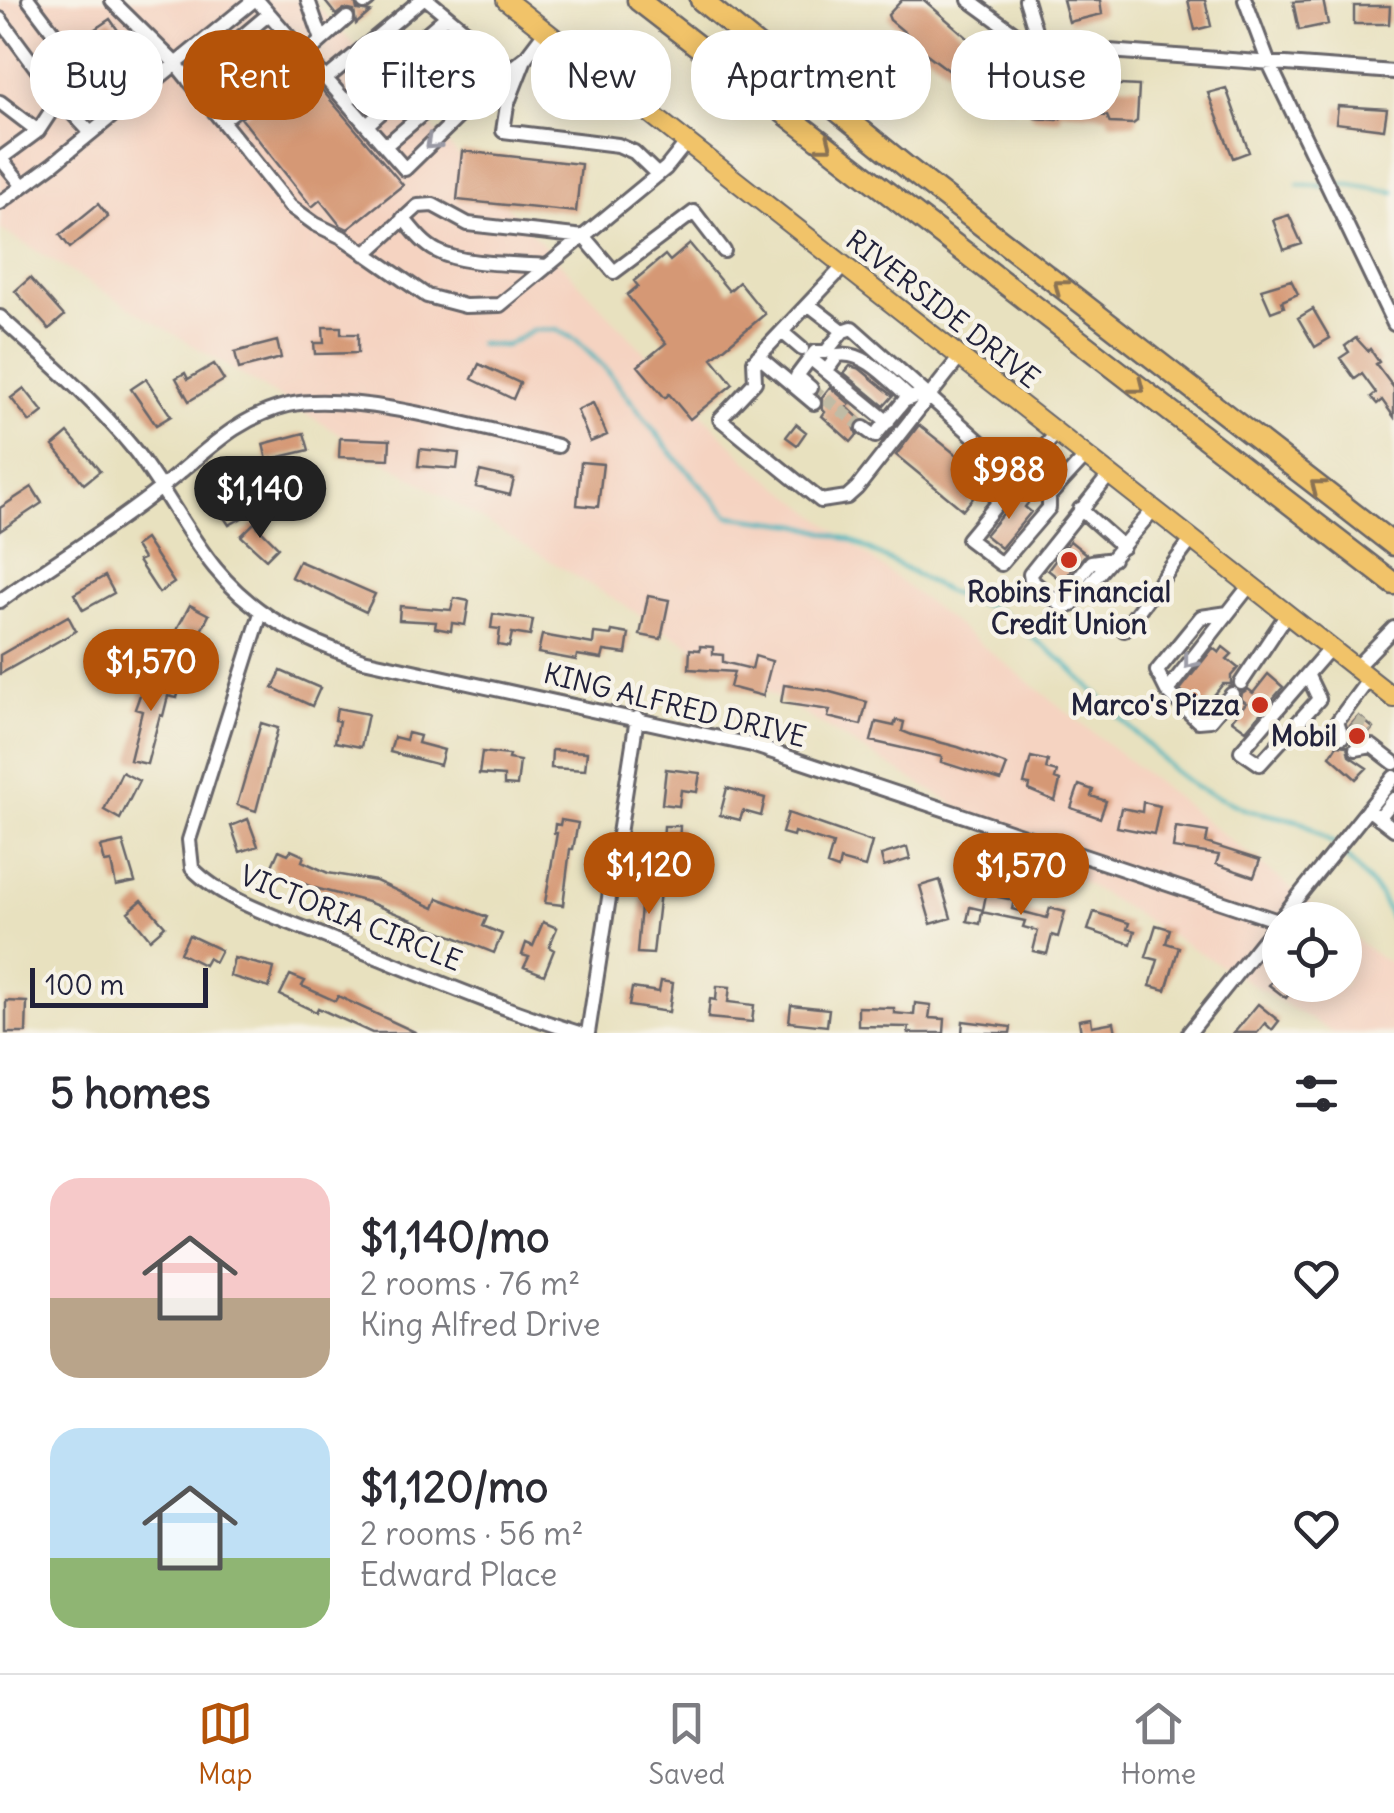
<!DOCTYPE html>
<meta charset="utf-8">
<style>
body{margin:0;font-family:Delius,sans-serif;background:#f7f7f7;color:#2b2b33;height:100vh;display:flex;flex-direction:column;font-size:38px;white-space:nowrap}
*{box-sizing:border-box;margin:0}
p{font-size:32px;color:#7c7c81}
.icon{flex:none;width:55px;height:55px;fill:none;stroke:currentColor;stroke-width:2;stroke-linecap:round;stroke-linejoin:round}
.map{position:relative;height:1033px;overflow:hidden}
.side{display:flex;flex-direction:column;background:#fff;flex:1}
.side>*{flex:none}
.hud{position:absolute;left:30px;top:30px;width:1335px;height:90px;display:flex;gap:20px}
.controls{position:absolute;left:1262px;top:902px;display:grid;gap:20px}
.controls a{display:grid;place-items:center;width:100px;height:100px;border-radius:50%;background:#fff;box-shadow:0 5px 25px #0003;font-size:50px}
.scale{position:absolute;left:30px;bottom:25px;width:178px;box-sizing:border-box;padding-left:10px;border:5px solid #22223b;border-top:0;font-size:28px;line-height:35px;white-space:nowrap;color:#22223b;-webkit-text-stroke:8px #f7f3e8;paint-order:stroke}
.price{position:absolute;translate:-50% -85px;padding:0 22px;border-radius:35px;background:#b45309;color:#fff;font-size:32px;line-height:65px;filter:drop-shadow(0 2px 5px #0008)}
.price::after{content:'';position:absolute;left:50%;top:60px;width:30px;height:22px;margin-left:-15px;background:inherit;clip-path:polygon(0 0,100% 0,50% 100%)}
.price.on{background:#222;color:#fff}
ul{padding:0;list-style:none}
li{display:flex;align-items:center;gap:30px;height:250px;padding:0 50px}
li span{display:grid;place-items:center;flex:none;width:280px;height:200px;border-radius:30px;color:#555}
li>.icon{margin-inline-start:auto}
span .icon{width:120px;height:120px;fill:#fffc;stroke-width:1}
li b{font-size:42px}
h2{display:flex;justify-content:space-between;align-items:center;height:120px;padding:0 50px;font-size:42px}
.chip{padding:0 35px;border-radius:40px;background:#fff;box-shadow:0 5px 25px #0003;font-size:35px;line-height:90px}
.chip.on{background:#b45309;color:#fff}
.tab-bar{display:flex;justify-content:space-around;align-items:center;height:140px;border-top:2px solid #e1e1e2;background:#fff;font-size:28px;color:#7c7c81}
.tab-bar a{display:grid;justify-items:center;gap:5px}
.tab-bar .on{color:#b45309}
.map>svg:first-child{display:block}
</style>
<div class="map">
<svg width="1394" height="1033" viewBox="0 0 1394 1033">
<rect width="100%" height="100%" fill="#f7f3e8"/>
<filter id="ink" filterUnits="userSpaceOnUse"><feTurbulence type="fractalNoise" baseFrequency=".01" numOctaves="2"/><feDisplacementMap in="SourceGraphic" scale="20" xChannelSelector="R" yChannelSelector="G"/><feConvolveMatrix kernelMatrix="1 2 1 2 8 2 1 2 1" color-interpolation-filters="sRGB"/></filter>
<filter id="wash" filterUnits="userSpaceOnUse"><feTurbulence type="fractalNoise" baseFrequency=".0048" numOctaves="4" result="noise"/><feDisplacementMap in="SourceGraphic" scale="40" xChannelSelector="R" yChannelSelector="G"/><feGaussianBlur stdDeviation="2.25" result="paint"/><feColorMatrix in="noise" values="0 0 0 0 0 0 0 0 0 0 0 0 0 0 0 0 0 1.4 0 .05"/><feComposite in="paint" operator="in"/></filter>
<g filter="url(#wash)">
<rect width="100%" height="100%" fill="#e8e1bf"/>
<path fill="#f5d3c1" d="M 0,0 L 312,0 L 747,461 L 1332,920 L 1280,920 L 1280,985 L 1345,985 L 1345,931 L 1380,958 L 1394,964 L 1394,1033 L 1333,1033 L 0,229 Z"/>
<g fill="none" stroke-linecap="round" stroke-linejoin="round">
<path stroke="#44b4bd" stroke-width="4" d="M 1298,185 L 1323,186
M 1332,185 L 1348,184 L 1394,192
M 478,344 L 505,346 L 534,330 L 557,330 L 576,340 L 606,369 L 674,456 L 729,516 L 799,525 L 851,540 L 948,592 L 997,610 L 1063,661 L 1173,770 L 1195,787 L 1247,810 L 1300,821 L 1336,845
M 1344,854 L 1380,895 L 1394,924"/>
</g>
<g id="blocks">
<path fill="#d59875" d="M 324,0 L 355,0 L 357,10 L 370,12 L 356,24 L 354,11 L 344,9 L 336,15 Z
M 902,0 L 924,0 L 993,60 L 971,87 L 919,48 L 921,46 L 890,20 L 888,15 Z
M 1063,0 L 1100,0 L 1102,14 L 1069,22 Z
M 1188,0 L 1205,0 L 1211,26 L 1195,30 Z
M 1323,0 L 1328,24 L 1299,30 L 1293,2 Z
M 1354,6 L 1390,6 L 1389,24 L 1354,24 Z
M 110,19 L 136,56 L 114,71 L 89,33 Z
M 997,66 L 1026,78 L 1013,110 L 987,102 L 984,98 Z
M 304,69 L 403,185 L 348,229 L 340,225 L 320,200 L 312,207 L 241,118 Z
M 1033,81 L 1139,86 L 1137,121 L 1133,124 L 1110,123 L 1107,116 L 1061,112 L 1061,118 L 1057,120 L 1035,118 L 1030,115 Z
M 1226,88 L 1249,152 L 1233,158 L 1208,93 Z
M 1338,106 L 1387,109 L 1384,129 L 1336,123 Z
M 462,151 L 581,164 L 576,212 L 457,200 Z
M 98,204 L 108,217 L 70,248 L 60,235 Z
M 1289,215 L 1302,244 L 1284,250 L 1273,220 Z
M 690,244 L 729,291 L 739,282 L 765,314 L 712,358 L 733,384 L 690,419 L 669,394 L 665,398 L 638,366 L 666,343 L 627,295 L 638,286 L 634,281 L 665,255 L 670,261 Z
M 30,278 L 64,316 L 49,329 L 15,291 Z
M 1291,280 L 1298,294 L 1282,301 L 1284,307 L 1271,312 L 1261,289 Z
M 1313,309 L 1330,338 L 1315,347 L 1298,318 Z
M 323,327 L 341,327 L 341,334 L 358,334 L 358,353 L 315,354 L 314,343 L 324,343 Z
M 1356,338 L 1368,351 L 1370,349 L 1379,362 L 1376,364 L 1394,388 L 1394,417 L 1382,400 L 1377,404 L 1371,397 L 1376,393 L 1362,374 L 1355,379 L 1340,358 L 1349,352 L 1345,346 Z
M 277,341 L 281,358 L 239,369 L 235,352 Z
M 214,364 L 224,380 L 189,401 L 176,378 L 185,373 L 188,379 Z
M 479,364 L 520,383 L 513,399 L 472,379 Z
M 850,366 L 860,369 L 893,396 L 884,406 L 844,373 Z
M 146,379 L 171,416 L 156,425 L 131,389 Z
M 830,387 L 850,404 L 847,407 L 860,419 L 854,426 L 857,435 L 851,442 L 822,416 L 825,412 L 822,409 L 822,397 Z
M 24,388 L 43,412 L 30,422 L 11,398 Z
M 593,403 L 607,435 L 590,442 L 577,410 Z
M 796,424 L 806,432 L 797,445 L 786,437 Z
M 919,425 L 988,480 L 963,510 L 896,455 Z
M 68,433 L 100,471 L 84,484 L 53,446 Z
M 304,433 L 309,450 L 267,460 L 263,444 Z
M 340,438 L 390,440 L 389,459 L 339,457 Z
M 420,449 L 459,453 L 457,469 L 418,466 Z
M 581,462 L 603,464 L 598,507 L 577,505 Z
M 480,471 L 514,479 L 510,495 L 476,487 Z
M 227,476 L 249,514 L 229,525 L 221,513 L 228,509 L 213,484 Z
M 32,487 L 42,503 L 0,531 L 0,508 Z
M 1019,495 L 1028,503 L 1025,507 L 1031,512 L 1001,548 L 985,535 Z
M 254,523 L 278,547 L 266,559 L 241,536 Z
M 145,539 L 174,583 L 159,593 L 138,561 L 143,559 L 135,546 Z
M 1070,541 L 1086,554 L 1062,581 L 1048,570 Z
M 299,561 L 375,594 L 366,612 L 291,577 Z
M 105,576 L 114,593 L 83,610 L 74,594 Z
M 648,596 L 669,600 L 661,639 L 640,635 Z
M 454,598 L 469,601 L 465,625 L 452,623 L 451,631 L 435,628 L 436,622 L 399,620 L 400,606 L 451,610 Z
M 190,605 L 209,615 L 191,650 L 182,645 L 188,634 L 177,629 Z
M 493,614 L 533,620 L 530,636 L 512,633 L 509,647 L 498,645 L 500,629 L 491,628 Z
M 68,616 L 76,631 L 0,674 L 0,655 Z
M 612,631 L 629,634 L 626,654 L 604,651 L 602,659 L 577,655 L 576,660 L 538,653 L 542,635 L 593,644 L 594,633 L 611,635 Z
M 700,646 L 713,647 L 713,654 L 723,655 L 723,662 L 752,669 L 755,656 L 772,661 L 763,696 L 730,687 L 734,672 L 689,669 L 690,649 L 700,650 Z
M 1223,647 L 1232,654 L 1227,659 L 1238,668 L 1231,676 L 1231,684 L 1223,684 L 1203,709 L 1180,690 L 1213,648 L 1219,653 Z
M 281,671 L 320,688 L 312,706 L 273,688 Z
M 1268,674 L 1283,687 L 1246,730 L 1232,720 L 1246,703 L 1241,699 L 1242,693 L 1248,689 L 1253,693 Z
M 147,675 L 181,683 L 177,698 L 168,696 L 163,716 L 160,715 L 147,764 L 130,760 L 142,711 L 135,709 Z
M 784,685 L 823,690 L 867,702 L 861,725 L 828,717 L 830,710 L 781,703 Z
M 337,708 L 368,714 L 361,747 L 335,742 L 339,721 L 335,720 Z
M 1359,716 L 1373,728 L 1365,737 L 1351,740 L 1349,727 Z
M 896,720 L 904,722 L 902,731 L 912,735 L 958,747 L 1007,765 L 1001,781 L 941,762 L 942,757 L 871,741 L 876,722 L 894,726 Z
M 261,723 L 278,728 L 256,811 L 237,805 Z
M 408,733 L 420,736 L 418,743 L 444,750 L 440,765 L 390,752 L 394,737 L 406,740 Z
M 1337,745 L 1347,746 L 1349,756 L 1367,768 L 1356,779 L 1330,756 Z
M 552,750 L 587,752 L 585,770 L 551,768 Z
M 482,752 L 509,755 L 508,759 L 520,761 L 517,786 L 504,785 L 504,776 L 479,774 Z
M 1031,757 L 1048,761 L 1046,769 L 1057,772 L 1055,779 L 1060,781 L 1055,801 L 1029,790 L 1030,785 L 1024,784 Z
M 666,769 L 700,773 L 697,792 L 681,790 L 679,806 L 662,804 Z
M 122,772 L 139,781 L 120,819 L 104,810 Z
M 1079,785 L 1093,790 L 1091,796 L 1106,801 L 1100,818 L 1071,808 Z
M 727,788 L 765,798 L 761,816 L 743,811 L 740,820 L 720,815 Z
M 1143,802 L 1160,806 L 1154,834 L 1117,827 L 1121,808 L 1142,812 Z
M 788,813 L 872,842 L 865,867 L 840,860 L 838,869 L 827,865 L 833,844 L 794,832 L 793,836 L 782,833 Z
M 248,819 L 258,846 L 240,852 L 231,826 Z
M 561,820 L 578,823 L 573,849 L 570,849 L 563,905 L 545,903 L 557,833 L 554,833 L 555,824 L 560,825 Z
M 664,826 L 680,826 L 678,863 L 662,862 Z
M 1176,827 L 1208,832 L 1206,843 L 1260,860 L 1254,877 L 1216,864 L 1219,855 L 1173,848 Z
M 123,842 L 135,882 L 116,886 L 111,862 L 105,863 L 101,847 Z
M 907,847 L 910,859 L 884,867 L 881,855 Z
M 279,850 L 288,854 L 291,850 L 304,856 L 302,861 L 328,873 L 376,881 L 434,908 L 438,898 L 487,917 L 483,926 L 502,934 L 494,953 L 368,902 L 311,887 L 271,868 Z
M 940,880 L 951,918 L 931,924 L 920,886 Z
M 643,882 L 661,883 L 653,954 L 637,953 Z
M 988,884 L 1000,886 L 998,897 L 1014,900 L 1012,909 L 1047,918 L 1050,908 L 1065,912 L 1058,937 L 1052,935 L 1047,954 L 1033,951 L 1038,931 L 1023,927 L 1025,921 L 982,912 L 980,924 L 967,921 L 970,907 L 983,910 Z
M 142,900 L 165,926 L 150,939 L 128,912 Z
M 1094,912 L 1129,923 L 1127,929 L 1135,931 L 1131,944 L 1088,930 Z
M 543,922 L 557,928 L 549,947 L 554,950 L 544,975 L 524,967 L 529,957 L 522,955 L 526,943 L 533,946 Z
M 1156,925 L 1170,929 L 1166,943 L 1179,947 L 1166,990 L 1150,986 L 1158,960 L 1146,957 Z
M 189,935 L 221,950 L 215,962 L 208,958 L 204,965 L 180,953 Z
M 234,958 L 274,968 L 269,988 L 230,976 Z
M 1280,972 L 1280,985 L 1296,985 L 1286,998 L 1269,985 Z
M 290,975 L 305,981 L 302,986 L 335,1001 L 338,996 L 417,1033 L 372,1033 L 318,1008 L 316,1012 L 280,995 Z
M 661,981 L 673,983 L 669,1012 L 629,1006 L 632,988 L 659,992 Z
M 717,986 L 730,987 L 728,1002 L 754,1005 L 752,1022 L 708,1018 L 710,999 L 716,1000 Z
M 6,1001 L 27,1002 L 26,1033 L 6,1033 Z
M 915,1003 L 931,1005 L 929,1018 L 945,1019 L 944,1033 L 908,1033 L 909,1027 L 858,1026 L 858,1007 L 894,1008 L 894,1013 L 914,1015 Z
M 1258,1004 L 1279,1021 L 1272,1030 L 1265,1023 L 1257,1033 L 1234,1033 Z
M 791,1005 L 829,1009 L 827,1026 L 789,1022 Z
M 1091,1018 L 1092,1026 L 1114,1022 L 1116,1033 L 1081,1033 L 1079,1020 Z
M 963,1021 L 1011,1027 L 1010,1033 L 962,1033 Z"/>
</g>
</g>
<g filter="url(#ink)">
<use href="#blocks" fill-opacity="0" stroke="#676569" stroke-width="2.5"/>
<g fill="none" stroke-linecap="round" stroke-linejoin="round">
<path stroke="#c0bba5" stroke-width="12" stroke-dasharray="12 6" stroke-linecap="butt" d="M 811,388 L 864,428
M 1355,720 L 1370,732
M 1348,729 L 1363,740"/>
<g stroke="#676569" stroke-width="18">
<path id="minor" d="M 29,0 L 115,114
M 257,0 L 305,55 L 347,18
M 308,0 L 322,40
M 428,0 L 510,68
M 969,0 L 1024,40 L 1040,46 L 1394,72
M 1026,0 L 1040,46
M 1245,0 L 1268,61 L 1394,324
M 112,1 L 175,63 L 222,121 L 305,55 L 405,169 L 496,80 L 526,57 L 545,32
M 364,3 L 368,0
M 0,19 L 59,99 L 91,133
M 525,59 L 507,105 L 503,131 L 618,145 L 634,152 L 658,175
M 327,78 L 421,0
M 189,81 L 269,14
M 347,101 L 447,16
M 0,102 L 38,131
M 222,121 L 290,206 L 315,224 L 342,237 L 427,296 L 465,306 L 500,305 L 666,168 L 686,143
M 367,125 L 469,34
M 385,146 L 493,54
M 0,159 L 38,131 L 59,99 L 88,78
M 1,159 L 23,186
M 0,203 L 53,164 L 254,0
M 403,218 C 413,230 423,244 437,251 C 464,266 517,263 548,266
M 365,254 L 418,206 L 433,205 L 468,224 L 584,237 L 614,272 L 694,212 L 724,251
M 844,266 L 754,361 L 755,382 L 720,419 L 821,501 L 847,497 L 857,488 L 960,357
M 808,304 L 843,331 L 852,328 L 996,456
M 0,317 C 45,358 93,399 132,447 C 163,485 184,530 215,568 C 254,616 305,641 363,660 L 752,745 L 1278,921
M 782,332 L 802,349
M 758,356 L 814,403
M 810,358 L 888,422
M 827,370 L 838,355 C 865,350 891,382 910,398
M 811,388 L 797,376 L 815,352 L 826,352 L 843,331
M 864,428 L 875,436 L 904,401 L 916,396
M 1057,432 L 968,539 L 1001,564 L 1049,508 L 1049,496 L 1086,456
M 1110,474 L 1030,574 L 1031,580 L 1062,606 L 1072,605 L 1154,509
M 1080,509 L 1123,547
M 1054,599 L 1063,598 L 1091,562 L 1113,559
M 0,601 C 53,562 111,529 162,487 C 203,455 234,418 288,405 C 354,390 489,431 558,446
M 261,613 L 189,840 L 192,868 C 225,903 289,921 334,940 C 415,972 495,1007 579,1033
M 1124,630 L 1192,539
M 1355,668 L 1394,628
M 1308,676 L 1319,699 L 1260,764 L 1241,751 L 1330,648
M 1241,683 L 1287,614
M 1167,691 L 1157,671 L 1201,617 L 1228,613
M 1232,694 L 1210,720 L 1198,721 L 1167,691 L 1250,585
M 1342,737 L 1337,722 L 1369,679
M 1356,749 L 1372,746 L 1394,763
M 1368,809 L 1394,829
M 1379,818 L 1394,799
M 588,1033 L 637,718
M 1189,1033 L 1394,777"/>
</g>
<g stroke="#676569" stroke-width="22">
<path id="major" d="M 506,0 L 1394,698"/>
</g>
<g stroke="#676569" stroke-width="25">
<path id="highway" d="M 638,0 L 1394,584
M 701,0 L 909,169 L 1394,545"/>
</g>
<use href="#minor" stroke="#fff" stroke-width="12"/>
<use href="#major" stroke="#f1c369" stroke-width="18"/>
<use href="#highway" stroke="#f1c369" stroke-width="20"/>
</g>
<defs><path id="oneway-chevron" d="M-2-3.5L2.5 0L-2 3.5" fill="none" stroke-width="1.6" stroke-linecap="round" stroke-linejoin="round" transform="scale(2.5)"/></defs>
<g stroke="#9c9ca7">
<use href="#oneway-chevron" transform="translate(432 143) rotate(137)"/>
<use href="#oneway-chevron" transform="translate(1190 662) rotate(128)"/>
</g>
<g stroke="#8a7252">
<use href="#oneway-chevron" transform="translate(826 145) rotate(38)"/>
<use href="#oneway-chevron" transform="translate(1060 286) rotate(-142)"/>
<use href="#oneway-chevron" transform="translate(1138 387) rotate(38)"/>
<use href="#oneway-chevron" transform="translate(1317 486) rotate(-142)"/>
</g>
</g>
<g fill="#c8321e" stroke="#f7f3e8" stroke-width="4">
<circle cx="1069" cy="560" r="10"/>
<circle cx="1260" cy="705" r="10"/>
<circle cx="1357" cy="736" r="10"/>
</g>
<g text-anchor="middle" stroke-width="9" stroke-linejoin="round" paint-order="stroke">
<g font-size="28" fill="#22223b" stroke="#f7f3e8">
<text transform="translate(943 309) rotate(38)" y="10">RIVERSIDE DRIVE</text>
<text transform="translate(675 705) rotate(14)" y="10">KING ALFRED DRIVE</text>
<text transform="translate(351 918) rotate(22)" y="10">VICTORIA CIRCLE</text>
</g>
<g font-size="28" font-weight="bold" fill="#22223b" stroke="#f7f3e8" text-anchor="end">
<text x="1069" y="602" text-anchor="middle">Robins Financial<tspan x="1069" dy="32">Credit Union</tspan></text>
<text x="1240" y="715">Marco's Pizza</text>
<text x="1337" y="746">Mobil</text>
</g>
</g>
</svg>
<div class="controls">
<a><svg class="icon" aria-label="locate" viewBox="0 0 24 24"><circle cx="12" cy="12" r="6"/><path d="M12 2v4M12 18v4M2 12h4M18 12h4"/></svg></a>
</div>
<div class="scale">100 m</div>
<b class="price" style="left:1009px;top:522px">$988</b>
<b class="price on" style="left:260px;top:541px">$1,140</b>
<b class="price" style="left:151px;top:714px">$1,570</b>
<b class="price" style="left:649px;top:917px">$1,120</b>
<b class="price" style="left:1021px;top:918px">$1,570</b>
<div class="hud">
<a class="chip">Buy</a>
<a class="chip on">Rent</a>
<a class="chip">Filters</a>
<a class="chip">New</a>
<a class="chip">Apartment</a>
<a class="chip">House</a>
</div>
</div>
<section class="side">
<h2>5 homes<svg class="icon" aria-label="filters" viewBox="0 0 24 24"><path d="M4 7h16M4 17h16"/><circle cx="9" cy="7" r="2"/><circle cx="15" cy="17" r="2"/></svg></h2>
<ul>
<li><span style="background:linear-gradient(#f6c9c9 60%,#b9a48a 0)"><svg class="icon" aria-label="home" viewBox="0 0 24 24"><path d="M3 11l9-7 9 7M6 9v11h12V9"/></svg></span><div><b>$1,140/mo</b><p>2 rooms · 76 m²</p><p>King Alfred Drive</p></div><svg class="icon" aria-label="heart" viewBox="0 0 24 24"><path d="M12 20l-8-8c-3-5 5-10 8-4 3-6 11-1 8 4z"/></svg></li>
<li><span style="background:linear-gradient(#bfe0f5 65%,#8fb573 0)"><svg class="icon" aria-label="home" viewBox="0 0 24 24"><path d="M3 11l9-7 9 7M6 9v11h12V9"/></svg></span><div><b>$1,120/mo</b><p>2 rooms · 56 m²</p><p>Edward Place</p></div><svg class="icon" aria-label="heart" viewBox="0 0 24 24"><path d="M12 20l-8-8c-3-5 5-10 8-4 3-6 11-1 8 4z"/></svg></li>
</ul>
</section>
<nav class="tab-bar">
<a class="on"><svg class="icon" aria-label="map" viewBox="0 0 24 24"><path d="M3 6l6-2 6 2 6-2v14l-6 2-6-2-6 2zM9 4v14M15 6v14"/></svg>Map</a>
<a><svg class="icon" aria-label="saved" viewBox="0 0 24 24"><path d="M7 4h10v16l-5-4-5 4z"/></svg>Saved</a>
<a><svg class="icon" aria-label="home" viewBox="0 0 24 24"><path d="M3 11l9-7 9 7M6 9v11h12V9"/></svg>Home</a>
</nav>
